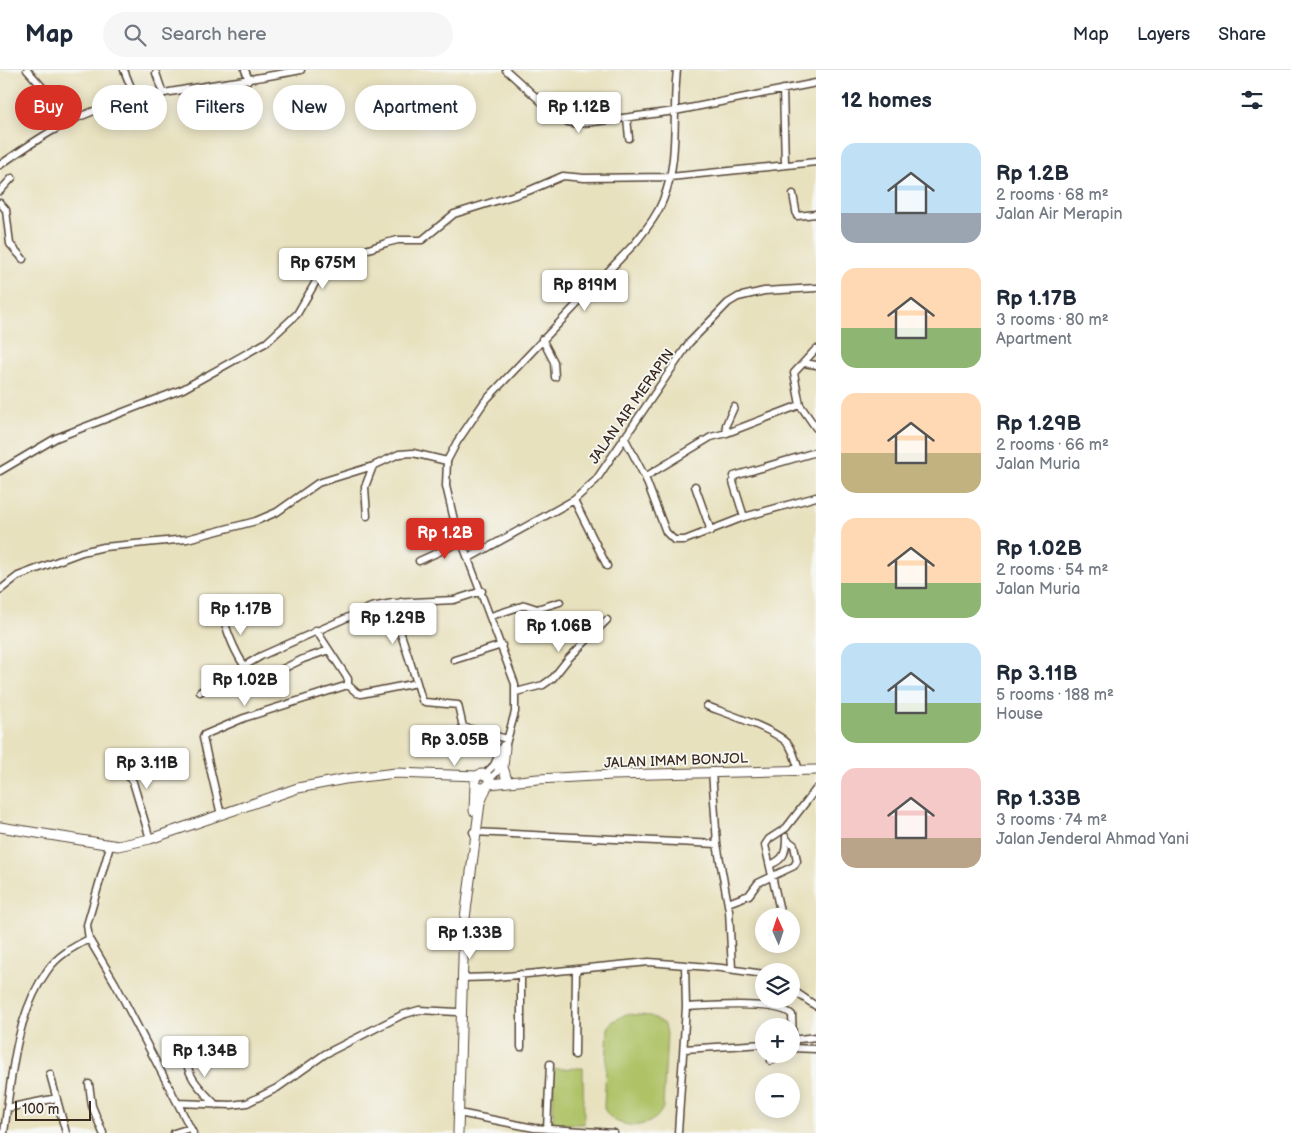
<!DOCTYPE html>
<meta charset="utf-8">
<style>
body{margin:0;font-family:"Balsamiq Sans",sans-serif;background:#f6f6f7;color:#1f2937;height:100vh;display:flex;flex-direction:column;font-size:19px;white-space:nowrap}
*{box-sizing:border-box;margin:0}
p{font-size:16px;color:#747a83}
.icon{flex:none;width:28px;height:28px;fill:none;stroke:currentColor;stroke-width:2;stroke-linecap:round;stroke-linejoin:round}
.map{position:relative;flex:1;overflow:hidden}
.drawer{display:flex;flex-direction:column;background:#fff;width:475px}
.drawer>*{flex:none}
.hud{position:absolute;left:15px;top:15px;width:475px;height:45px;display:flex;gap:10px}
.needle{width:32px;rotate:357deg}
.buttons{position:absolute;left:755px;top:838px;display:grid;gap:10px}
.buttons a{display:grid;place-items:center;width:45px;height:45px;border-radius:50%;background:#fff;box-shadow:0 2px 12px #0003;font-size:25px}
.scale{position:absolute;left:15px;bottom:12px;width:76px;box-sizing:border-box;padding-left:5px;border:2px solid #3b2a1e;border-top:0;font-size:14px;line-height:18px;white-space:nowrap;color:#3b2a1e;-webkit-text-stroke:4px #f6f6f2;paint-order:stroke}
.price{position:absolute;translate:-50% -42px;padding:0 11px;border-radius:5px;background:#fff;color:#222;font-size:16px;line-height:32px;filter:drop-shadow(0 1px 2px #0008)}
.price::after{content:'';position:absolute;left:50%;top:30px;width:15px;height:11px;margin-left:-8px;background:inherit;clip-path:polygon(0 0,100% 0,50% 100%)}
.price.on{background:#d93025;color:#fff}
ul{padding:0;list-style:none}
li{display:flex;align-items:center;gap:15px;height:125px;padding:0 25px}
li span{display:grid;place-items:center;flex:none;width:140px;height:100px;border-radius:15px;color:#555}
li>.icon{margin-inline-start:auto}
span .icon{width:60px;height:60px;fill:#fffc;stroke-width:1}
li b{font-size:21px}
h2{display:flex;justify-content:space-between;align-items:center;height:60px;padding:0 25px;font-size:21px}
.pill{padding:0 18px;border-radius:22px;background:#fff;box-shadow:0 2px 12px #0003;font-size:18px;line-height:45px}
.pill.on{background:#d93025;color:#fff}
header{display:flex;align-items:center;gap:30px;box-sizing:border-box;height:70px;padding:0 25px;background:#fff;border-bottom:1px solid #e0e1e3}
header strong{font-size:24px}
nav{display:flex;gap:28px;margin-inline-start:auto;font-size:18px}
.search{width:350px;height:45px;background:#f6f6f7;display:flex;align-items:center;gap:12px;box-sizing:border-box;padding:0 18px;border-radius:28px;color:#747a83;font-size:19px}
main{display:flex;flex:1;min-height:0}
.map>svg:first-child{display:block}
</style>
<header>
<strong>Map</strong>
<div class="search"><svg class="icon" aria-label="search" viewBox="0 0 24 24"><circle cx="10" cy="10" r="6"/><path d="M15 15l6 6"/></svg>Search here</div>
<nav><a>Map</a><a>Layers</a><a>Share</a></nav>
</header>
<main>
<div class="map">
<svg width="816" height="1063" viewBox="0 0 816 1063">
<rect width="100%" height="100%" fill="#f6f6f2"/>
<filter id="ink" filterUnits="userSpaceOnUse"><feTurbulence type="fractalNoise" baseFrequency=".02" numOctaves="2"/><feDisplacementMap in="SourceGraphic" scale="10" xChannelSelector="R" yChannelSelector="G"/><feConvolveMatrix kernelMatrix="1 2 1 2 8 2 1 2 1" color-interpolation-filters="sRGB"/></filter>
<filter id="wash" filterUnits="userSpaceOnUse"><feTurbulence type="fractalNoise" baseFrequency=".0096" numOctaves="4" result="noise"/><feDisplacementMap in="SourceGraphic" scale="20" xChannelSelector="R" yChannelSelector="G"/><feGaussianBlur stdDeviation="1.12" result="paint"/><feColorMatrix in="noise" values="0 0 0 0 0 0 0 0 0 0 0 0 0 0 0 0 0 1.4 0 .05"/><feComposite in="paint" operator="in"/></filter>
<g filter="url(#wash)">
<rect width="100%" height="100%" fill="#e8e1be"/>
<path fill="#afc266" stroke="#757642" d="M 626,944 L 651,946 L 665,954 L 667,964 L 663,1037 C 655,1062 611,1061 604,1037 L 608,958 L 612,952 Z
M 583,998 L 584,1054 L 553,1054 L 554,999 Z"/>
</g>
<g filter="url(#ink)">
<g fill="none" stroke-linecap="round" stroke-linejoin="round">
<g stroke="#554536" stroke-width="9">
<path id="minor" d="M 27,0 L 72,50
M 124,0 L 136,30
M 245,0 L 249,10
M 506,0 L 558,47 L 568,52 L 578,54 L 675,41 L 816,13
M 156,3 L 163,24
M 783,19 L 785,94
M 627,48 L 629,68
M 0,95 C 33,72 68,48 106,37 C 170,18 237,13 301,0
M 0,121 L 12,108
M 793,124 L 797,146 L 816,144
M 0,133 L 6,140 L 10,174 L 23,189
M 542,269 L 554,292 L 555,307
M 816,279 L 794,303 L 800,335 L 816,358
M 804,293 L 816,295
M 727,363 L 726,355 L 734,337
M 624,367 L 645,407 L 666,462 L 674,470 L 685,470 L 744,447 L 816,427
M 0,401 L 56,368 L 183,319 L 267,272 L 297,244 L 318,208 L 329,196 L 357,183 L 386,173 L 398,170 L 422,170 L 454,144 L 528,121 L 563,106 L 584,108 L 670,107 L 816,92
M 645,407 L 711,367 L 727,363 L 800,335
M 695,416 L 711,461
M 574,430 L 607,496
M 367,446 L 365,417 L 373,396
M 744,447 L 733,412 L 734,406 L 816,382
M 421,463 L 455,454
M 469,488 L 574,430 L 596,410 L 689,273 L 728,233 L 738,227 L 764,221 L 816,218
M 419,491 L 463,471
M 0,520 L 18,506 L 82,482 L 104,477 L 187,469 L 256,451 L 277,442 L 318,413 L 373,396 L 399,384 L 413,383 L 447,391
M 401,532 L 399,558 L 417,613
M 222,544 C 229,568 239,595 258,611 L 303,589 L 329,580
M 491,546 L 525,535 L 537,539 L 560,532
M 454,590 L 502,575
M 348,615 L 357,623 L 361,624 L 417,613 L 422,630 L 425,632 L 458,635 L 463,657 L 507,669
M 200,622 L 261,586 L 371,537 L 393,533 L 454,530 L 482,521
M 516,622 L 543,615 L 553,608 L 568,589 L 607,550
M 707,636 C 725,643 778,660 789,675 C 794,682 796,692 799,700
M 504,681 L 515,642 L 515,614 L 455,454 L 446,416 L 447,391 L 457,372 L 485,331 L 636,172 C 646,159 657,146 663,130 C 680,89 672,43 677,0
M 113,688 L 133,712 L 150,769
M 712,701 L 717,774 L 729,840 L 732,899
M 483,706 L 494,695 L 503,675
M 490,709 L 497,702 L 501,690
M 221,745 L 203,668 L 204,665 L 244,648 L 348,615 L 348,609 L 316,560
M 473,762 L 717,774
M 110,776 L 87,855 L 89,869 L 115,913 L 193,1063
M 770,795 C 785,789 786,782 786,767
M 728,833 L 749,825 L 758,813 L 794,796 L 797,791 L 794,775 L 786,769
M 780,841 L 765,775 L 769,769 L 786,758 L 816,719
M 462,908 L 496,907 L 649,892 L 721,898 L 764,904
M 791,919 L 816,936
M 686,937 C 707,936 779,930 792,945 L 793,970
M 791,970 L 816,967
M 192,976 L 186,985 C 186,1007 202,1020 216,1035
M 521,977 L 521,904
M 791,978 L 816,979
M 684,979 L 764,974
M 575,985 L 576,899
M 771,991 L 781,984
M 50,1004 L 66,1063
M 89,1014 L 92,1036 L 103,1063
M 178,1033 L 231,1035 L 247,1033 L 277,1018 L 325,984 L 402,945 L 419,940 L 457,942
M 7,1038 L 57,1028
M 459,1043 L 534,1058 L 614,1063
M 547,1059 L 550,994
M 4,1063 C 11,1010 15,946 47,901 C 57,886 73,877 89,869
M 174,1063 L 190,1058
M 678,1063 L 686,937 L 685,895"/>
</g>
<g stroke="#554536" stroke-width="11">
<path id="major" d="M 505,677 L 503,697 L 506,707
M475 711a7 7 0 1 1 14 0a7 7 0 1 1-14 0Z
M 490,714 L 538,709 L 613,705 L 816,700
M 474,741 L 475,715
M 0,757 L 118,776 L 150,769 L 298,718 L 345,709 L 396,703 L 477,706
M 458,1063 L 464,856 L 480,733 L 487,716"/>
</g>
<use href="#minor" stroke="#fff" stroke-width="6"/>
<use href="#major" stroke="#fff" stroke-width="9"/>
</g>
</g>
<g text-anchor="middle" stroke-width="4" stroke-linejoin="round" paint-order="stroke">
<g font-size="14" fill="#3b2a1e" stroke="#f6f6f2">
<text transform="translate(631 336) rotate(-55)" y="5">JALAN AIR MERAPIN</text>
<text transform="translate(676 690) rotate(-2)" y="5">JALAN IMAM BONJOL</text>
</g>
</g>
</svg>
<div class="buttons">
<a><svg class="needle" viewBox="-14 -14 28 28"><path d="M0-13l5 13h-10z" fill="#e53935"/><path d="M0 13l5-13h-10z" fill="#747a83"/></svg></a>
<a><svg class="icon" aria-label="layers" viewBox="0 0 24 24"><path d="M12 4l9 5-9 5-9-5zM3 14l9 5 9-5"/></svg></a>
<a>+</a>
<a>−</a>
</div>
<div class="scale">100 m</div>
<b class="price" style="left:579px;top:64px">Rp 1.12B</b>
<b class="price" style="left:323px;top:220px">Rp 675M</b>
<b class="price" style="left:585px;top:242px">Rp 819M</b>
<b class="price on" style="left:445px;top:490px">Rp 1.2B</b>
<b class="price" style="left:241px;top:566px">Rp 1.17B</b>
<b class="price" style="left:393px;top:575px">Rp 1.29B</b>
<b class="price" style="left:559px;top:583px">Rp 1.06B</b>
<b class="price" style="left:245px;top:637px">Rp 1.02B</b>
<b class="price" style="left:455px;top:697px">Rp 3.05B</b>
<b class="price" style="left:147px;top:720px">Rp 3.11B</b>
<b class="price" style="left:470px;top:890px">Rp 1.33B</b>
<b class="price" style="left:205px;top:1008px">Rp 1.34B</b>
<div class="hud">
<a class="pill on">Buy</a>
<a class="pill">Rent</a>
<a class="pill">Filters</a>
<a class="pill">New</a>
<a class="pill">Apartment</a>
</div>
</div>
<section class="drawer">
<h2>12 homes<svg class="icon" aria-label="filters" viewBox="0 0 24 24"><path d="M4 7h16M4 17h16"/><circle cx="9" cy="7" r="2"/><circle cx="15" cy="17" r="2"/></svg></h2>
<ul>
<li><span style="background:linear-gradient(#bfe0f5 70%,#9aa5b1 0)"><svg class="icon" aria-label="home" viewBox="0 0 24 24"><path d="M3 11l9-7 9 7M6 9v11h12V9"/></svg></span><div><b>Rp 1.2B</b><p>2 rooms · 68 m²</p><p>Jalan Air Merapin</p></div></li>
<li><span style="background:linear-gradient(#ffd9b3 60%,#8fb573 0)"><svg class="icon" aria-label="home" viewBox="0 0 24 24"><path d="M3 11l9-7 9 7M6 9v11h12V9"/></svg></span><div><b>Rp 1.17B</b><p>3 rooms · 80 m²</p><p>Apartment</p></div></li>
<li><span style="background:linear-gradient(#ffd9b3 60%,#c2b280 0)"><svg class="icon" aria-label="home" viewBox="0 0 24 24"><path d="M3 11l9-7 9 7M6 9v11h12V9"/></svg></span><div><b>Rp 1.29B</b><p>2 rooms · 66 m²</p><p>Jalan Muria</p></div></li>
<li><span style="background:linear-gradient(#ffd9b3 65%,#8fb573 0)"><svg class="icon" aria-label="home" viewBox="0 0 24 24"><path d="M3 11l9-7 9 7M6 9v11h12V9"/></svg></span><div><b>Rp 1.02B</b><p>2 rooms · 54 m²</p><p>Jalan Muria</p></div></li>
<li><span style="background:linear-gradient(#bfe0f5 60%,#8fb573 0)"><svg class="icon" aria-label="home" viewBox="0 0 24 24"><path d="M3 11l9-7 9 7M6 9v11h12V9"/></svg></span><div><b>Rp 3.11B</b><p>5 rooms · 188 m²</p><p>House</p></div></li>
<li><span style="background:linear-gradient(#f6c9c9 70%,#b9a48a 0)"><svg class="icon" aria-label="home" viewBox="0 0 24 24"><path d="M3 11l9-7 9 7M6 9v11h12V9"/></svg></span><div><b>Rp 1.33B</b><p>3 rooms · 74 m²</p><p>Jalan Jenderal Ahmad Yani</p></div></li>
</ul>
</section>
</main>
